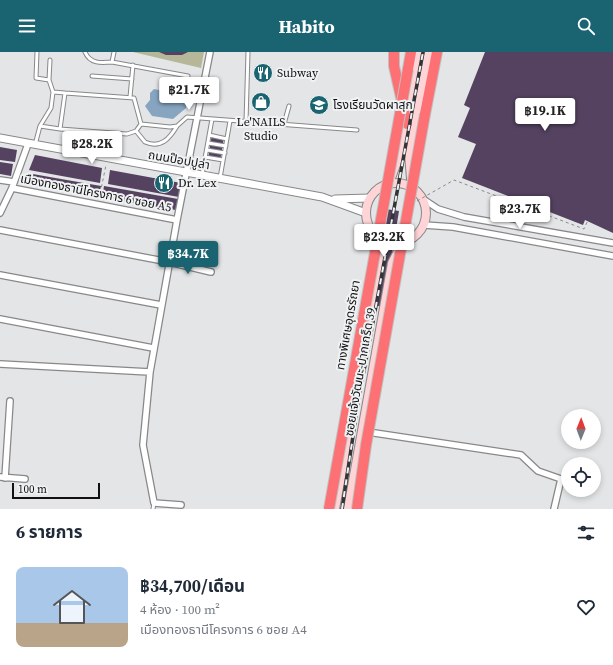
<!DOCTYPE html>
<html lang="th">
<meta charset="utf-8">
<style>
body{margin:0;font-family:"Source Serif 4","Noto Sans Thai",serif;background:#f2f2f3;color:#1f2937;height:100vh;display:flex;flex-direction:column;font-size:15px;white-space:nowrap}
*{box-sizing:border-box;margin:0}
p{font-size:13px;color:#747a83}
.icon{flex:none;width:22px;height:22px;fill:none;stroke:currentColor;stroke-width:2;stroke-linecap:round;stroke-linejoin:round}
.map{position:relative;height:457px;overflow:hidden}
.side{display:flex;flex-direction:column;background:#fff;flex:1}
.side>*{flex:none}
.needle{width:26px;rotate:1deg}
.tools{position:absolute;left:561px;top:357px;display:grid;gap:8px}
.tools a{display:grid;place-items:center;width:40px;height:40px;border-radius:50%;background:#fff;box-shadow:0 2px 6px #0003;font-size:20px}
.scale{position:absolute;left:12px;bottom:10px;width:88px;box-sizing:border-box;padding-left:4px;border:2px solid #111112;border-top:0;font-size:11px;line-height:14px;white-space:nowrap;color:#111112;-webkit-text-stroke:3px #f0f2f3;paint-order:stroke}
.price{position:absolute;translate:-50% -34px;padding:0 9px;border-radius:4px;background:#fff;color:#222;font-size:13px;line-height:26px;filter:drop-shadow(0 1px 2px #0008)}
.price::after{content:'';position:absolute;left:50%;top:24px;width:12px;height:9px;margin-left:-6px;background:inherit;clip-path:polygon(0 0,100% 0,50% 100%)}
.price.selected{background:#196470;color:#fff}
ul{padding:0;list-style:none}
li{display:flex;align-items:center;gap:12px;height:100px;padding:0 16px}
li+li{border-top:1px solid #e0e1e3}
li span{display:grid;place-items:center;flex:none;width:112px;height:80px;border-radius:8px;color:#555}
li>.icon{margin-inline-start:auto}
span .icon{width:48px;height:48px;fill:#fffc;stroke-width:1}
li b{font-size:17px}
h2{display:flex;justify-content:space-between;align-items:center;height:48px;padding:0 16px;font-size:17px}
header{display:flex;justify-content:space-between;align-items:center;height:52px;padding:0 16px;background:#196470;color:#fff;font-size:18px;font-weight:700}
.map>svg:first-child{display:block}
</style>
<header><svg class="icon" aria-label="menu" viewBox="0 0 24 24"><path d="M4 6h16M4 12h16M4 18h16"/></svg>Habito<svg class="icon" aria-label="search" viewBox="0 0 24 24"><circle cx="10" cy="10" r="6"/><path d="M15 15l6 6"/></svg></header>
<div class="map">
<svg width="613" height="457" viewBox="0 0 613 457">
<rect width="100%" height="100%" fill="#e3e5e6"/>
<path fill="#b5b798" d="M 133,0 L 204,0 L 201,16 Z"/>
<path fill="#87a5c1" d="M 169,35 L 178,36 L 179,38 L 188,36 L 186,41 L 186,56 L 173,67 L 152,64 L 145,54 L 150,48 L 150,41 L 154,37 L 164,39 Z"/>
<path fill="#544260" d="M 159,0 L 188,0 L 182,3 L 166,3 Z
M 485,0 L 613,0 L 613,181 L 585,168 L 583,173 L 462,126 L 476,92 L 458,85 L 470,56 L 464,53 Z
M 212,82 L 224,85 L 220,109 L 208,107 Z
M 0,95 L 17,98 L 15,110 L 0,108 Z
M 35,103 L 102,116 L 100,131 L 29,118 Z
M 0,110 L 13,112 L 11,124 L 0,122 Z
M 110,118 L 181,131 L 179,145 L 108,132 Z
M 27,121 L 101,134 L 99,144 L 25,132 Z
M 104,134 L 178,147 L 176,158 L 102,146 Z
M 386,157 L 399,159 L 383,255 L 370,252 Z"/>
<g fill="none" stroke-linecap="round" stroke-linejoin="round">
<g stroke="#878889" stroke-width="5">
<path id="service" d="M 37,0 L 36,26 L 49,28
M 85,0 C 90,12 101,11 112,10
M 114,0 L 112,10 L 188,24
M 92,24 L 132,27
M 130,45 L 133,13
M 246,70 L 248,0
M 141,72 L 170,75 L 177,74 L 187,65 L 357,78
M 284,72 L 289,54
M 40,74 L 60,77 L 65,41 L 53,40
M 60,77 L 127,82 L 136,79 L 141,72 L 134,46 L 65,41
M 136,79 L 145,90 C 161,97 170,86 177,74
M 209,83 L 227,87
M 208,91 L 226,94
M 35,93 L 40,74 L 51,56 L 53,40 L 49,28 L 50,8
M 207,98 L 225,101
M 205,105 L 223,108
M 202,123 L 212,67
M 220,126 L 230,69
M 506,172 L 514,147 L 525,151 L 519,175
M 153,457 L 154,451"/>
</g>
<g stroke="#878889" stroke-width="8">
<path id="minor" d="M 0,128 L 14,130
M 12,136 L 177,168
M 423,147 L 438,157 L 464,165 L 613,191
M 0,161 L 12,136 L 28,92
M 424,173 L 453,175 L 613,204
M 0,178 L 169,210 L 211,220
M 0,223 L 161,253
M 0,267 L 153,296
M 0,312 L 150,320
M 368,380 L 521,403 L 538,419 L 561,427 L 554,457
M 0,425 L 25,427
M 5,426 L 10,349
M 181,453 L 154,451 L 143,393 L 150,320 L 177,168 L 210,0"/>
</g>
<g stroke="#878889" stroke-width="9">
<path id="tertiary" d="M 0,86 L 322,145 L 366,161
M 335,147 L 370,146"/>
</g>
<g stroke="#878889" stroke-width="10">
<path id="secondary" d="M 391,126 L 401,99 L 420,0
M 411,127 L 409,102 L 429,0
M366 161a30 30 0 1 1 60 0a30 30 0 1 1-60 0Z
M 335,457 L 381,206 L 379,190
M 348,457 L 392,211 L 400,195"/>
</g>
<g stroke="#c1c1c1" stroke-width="12">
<path id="motorway" d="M 394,0 L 394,14 L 407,72
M 408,17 L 411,0
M 425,62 L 437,0"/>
</g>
<path stroke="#898a8b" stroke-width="1" stroke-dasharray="3 3" stroke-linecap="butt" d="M 99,147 L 106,113"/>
<use href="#service" stroke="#fff" stroke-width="3"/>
<use href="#minor" stroke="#fff" stroke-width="5.5"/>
<use href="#tertiary" stroke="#fff" stroke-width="7"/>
<use href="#secondary" stroke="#fed4d6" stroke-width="8"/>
<use href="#motorway" stroke="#fd7175" stroke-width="10"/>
<g stroke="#333435" stroke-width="3.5">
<path id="rail" d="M 342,457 L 358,351 L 423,0"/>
</g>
<use href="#rail" stroke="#f0f2f3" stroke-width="2" stroke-dasharray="6" stroke-linecap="butt"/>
<g stroke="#c1c1c1" stroke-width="12" stroke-linecap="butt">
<path id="motorway-bridge" d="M 329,457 L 408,17
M 357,457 L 366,393 L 425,62"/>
</g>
<path stroke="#898a8b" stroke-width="1" stroke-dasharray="3 3" stroke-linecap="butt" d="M 417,149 L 454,128 L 584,177 L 588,168"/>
<use href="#motorway-bridge" stroke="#fd7175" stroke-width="10"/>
</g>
<defs>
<g id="restaurant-disc" transform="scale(1)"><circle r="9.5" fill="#196470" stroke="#f0f2f3"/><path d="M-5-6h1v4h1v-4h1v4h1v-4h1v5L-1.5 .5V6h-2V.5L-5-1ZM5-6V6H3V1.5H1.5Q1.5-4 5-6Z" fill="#fff"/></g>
<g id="shop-disc" transform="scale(1)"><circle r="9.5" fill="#196470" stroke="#f0f2f3"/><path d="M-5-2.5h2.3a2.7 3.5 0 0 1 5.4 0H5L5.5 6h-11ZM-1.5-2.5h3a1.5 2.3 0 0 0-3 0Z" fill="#fff"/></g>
<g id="school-disc" transform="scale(1)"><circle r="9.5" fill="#196470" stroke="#f0f2f3"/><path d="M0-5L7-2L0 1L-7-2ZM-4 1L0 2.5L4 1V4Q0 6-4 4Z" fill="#fff"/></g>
</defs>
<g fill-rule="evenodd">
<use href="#restaurant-disc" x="263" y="21"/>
<use href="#shop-disc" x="261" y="50"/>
<use href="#school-disc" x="319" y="53"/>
<use href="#restaurant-disc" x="164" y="131"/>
</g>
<g text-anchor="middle" stroke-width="4" stroke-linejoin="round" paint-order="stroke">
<g font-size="12" fill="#111112" stroke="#f0f2f3" text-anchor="start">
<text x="277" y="25">Subway</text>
<text x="333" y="57">โรงเรียนวัดผาสุก</text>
<text x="261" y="74" text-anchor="middle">Le'NAILS<tspan x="261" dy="14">Studio</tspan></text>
<text x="178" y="135">Dr. Lex</text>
</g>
<g font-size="12" fill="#111112" stroke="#f0f2f3">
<text transform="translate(179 108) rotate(10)" y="4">ถนนป๊อปปูล่า</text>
<text transform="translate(96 141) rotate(11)" y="4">เมืองทองธานีโครงการ 6 ซอย A5</text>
<text transform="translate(348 273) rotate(-80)" y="4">ทางพิเศษอุดรรัถยา</text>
<text transform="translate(360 320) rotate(-80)" y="4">ซอยแจ้งวัฒนะ-ปากเกร็ด 39</text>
</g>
</g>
</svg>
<div class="tools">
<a><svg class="needle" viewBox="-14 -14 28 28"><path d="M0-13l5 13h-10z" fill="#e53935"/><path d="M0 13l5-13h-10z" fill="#747a83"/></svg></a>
<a><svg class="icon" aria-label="locate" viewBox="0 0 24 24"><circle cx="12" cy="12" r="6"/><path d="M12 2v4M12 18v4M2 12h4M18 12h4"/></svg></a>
</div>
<div class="scale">100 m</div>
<b class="price" style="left:189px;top:59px">฿21.7K</b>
<b class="price" style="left:545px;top:80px">฿19.1K</b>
<b class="price" style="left:92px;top:113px">฿28.2K</b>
<b class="price" style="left:520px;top:178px">฿23.7K</b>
<b class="price" style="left:384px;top:206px">฿23.2K</b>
<b class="price selected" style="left:188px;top:223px">฿34.7K</b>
</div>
<section class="side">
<h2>6 รายการ<svg class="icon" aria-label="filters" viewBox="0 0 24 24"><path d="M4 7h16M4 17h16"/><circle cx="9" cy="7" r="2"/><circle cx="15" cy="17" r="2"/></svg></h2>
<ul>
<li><span style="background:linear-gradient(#a9c7e8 70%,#b9a48a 0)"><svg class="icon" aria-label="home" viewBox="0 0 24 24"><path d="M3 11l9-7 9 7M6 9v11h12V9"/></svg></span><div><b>฿34,700/เดือน</b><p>4 ห้อง · 100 m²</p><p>เมืองทองธานีโครงการ 6 ซอย A4</p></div><svg class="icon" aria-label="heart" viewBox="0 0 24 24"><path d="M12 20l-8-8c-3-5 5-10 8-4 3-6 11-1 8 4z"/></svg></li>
</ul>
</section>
